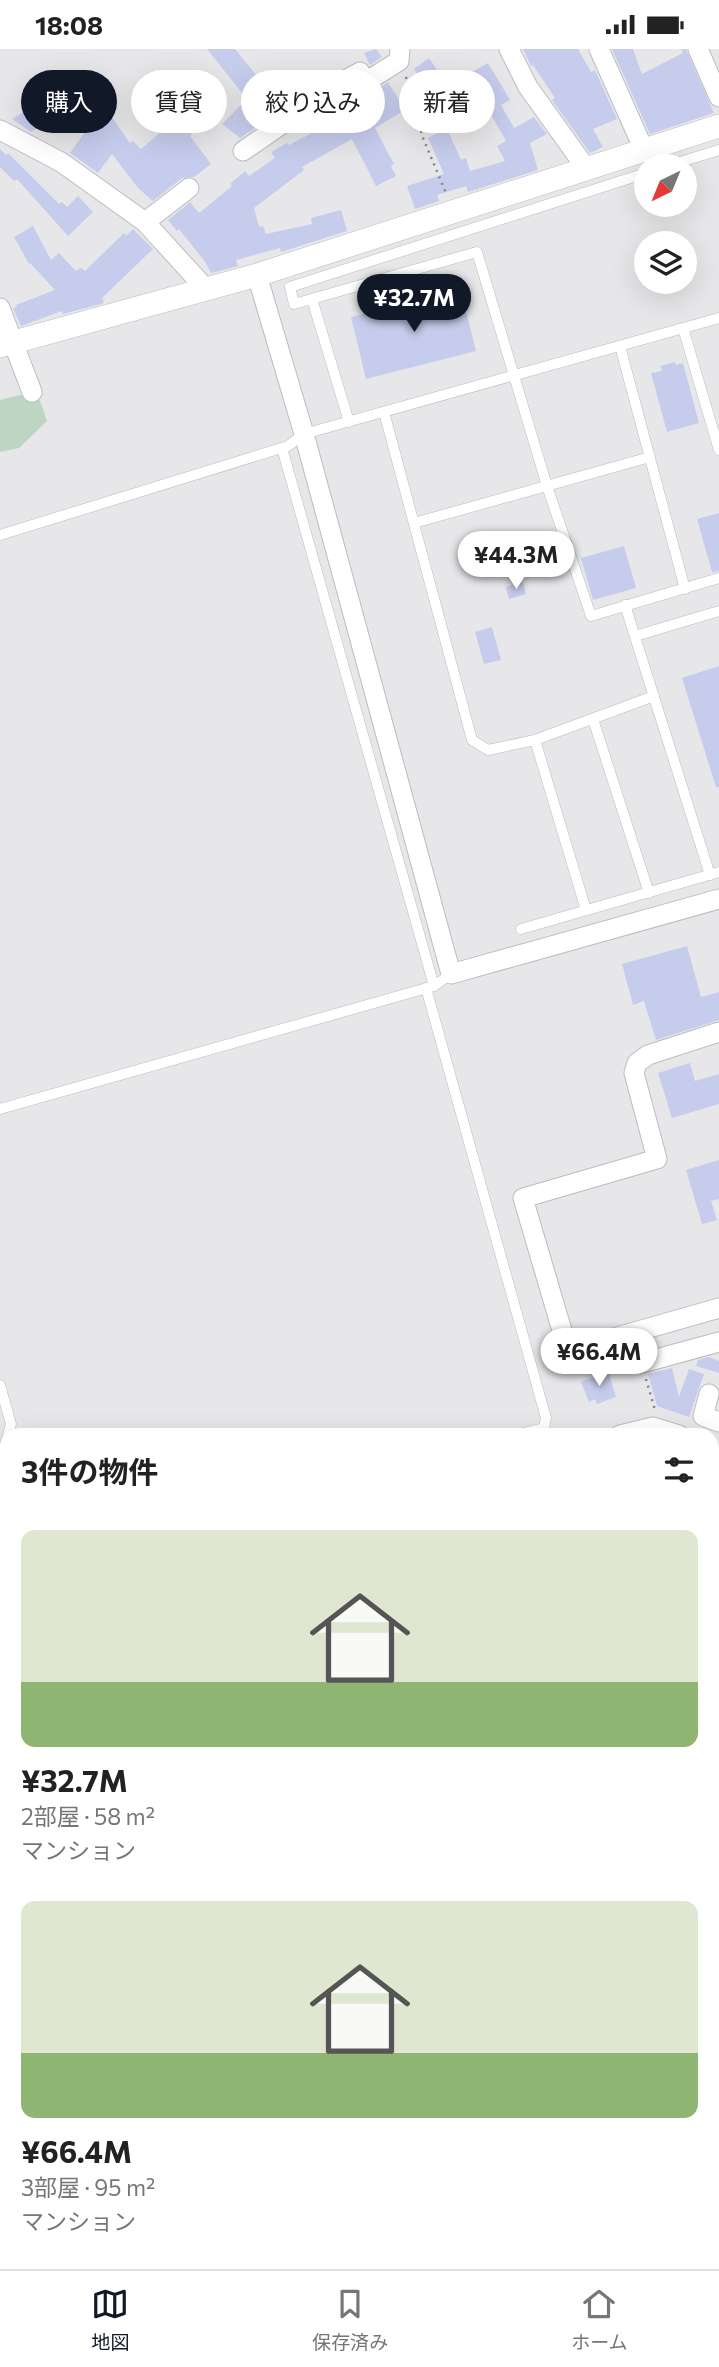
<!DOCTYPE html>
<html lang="ja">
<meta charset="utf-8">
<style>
body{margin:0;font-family:Commissioner,"Noto Sans JP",sans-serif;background:#f2f2f2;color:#222;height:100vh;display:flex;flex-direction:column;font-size:26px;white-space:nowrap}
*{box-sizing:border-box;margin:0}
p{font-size:23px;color:#767676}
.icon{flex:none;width:38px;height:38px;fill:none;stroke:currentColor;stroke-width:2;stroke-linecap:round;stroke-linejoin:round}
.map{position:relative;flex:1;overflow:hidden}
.details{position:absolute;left:0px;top:1379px;width:719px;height:842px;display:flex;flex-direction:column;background:#fff;border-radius:21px 21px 0 0;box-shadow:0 7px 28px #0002}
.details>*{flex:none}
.top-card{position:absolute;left:21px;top:21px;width:677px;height:63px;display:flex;gap:14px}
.needle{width:46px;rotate:223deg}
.controls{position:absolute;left:634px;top:105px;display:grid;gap:14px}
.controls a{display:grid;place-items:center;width:63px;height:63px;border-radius:50%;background:#fff;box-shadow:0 7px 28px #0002;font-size:35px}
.price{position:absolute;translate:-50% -60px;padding:0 16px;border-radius:24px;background:#fff;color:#222;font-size:23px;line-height:46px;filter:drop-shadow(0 2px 4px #0008)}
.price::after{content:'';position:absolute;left:50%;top:42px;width:21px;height:16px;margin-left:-10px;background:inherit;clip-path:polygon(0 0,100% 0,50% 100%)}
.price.selected{background:#111827;color:#fff}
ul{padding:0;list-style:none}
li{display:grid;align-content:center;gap:14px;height:371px;padding:0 21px}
li span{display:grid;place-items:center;height:217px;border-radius:14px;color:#555}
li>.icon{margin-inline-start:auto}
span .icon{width:126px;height:126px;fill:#fffc;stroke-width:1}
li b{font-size:30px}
h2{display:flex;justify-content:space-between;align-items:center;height:84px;padding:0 21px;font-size:30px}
.chip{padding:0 24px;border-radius:32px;background:#fff;box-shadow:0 7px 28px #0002;font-size:24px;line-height:63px}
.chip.selected{background:#111827;color:#fff}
.status{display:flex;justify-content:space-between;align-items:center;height:49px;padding:0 35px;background:#fff;direction:ltr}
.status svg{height:19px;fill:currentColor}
.menu{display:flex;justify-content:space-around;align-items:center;height:98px;border-top:2px solid #e0e0e0;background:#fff;font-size:19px;color:#767676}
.menu a{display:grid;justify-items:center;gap:4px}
.menu .selected{color:#111827}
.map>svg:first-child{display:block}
</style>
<div class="status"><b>18:08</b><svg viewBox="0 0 49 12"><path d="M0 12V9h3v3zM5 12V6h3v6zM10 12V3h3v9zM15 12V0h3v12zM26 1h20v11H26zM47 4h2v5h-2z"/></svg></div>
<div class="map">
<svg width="719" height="2220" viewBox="0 0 719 2220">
<rect width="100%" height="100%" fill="#e7e7ea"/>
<path fill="#bdd5c3" d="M 32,343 L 39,349 L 47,372 L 19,399 L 0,403 L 0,351 Z"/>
<path fill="#c6ccec" d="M 207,0 L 235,0 L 280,55 L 258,72 L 259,74 L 253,80 L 240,89 L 222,75 L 247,50 Z
M 376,0 L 382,8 L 370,16 L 364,4 Z
M 523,0 L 578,0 L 591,23 L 595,21 L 617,70 L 593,80 L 603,98 L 590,104 L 552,51 L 555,49 L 533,16 L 531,17 Z
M 612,0 L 633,0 L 642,25 L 683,4 L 681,0 L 686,0 L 714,64 L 650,85 Z
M 429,9 L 442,28 L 440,30 L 445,37 L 442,39 L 454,63 L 462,59 L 470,70 L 448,82 L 461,111 L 466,109 L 470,122 L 505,112 L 497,97 L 506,92 L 468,25 L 488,14 L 510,51 L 501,56 L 514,79 L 534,68 L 547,85 L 530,94 L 538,121 L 468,143 L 466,137 L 437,146 L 439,152 L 415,160 L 407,137 L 444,125 L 428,89 L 442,82 L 428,57 L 436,53 L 414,20 Z
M 388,33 L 405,61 L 375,79 L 394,115 L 391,117 L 396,127 L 376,137 L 352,90 L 302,118 L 304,121 L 254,159 L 259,178 L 263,177 L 266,185 L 312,175 L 311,169 L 341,161 L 347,182 L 281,203 L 280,199 L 236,211 L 238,217 L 211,224 L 206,214 L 179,180 L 177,182 L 168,171 L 190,153 L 199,164 L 232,137 L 230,135 L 245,122 L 249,127 L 275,109 L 271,103 L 287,94 L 289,96 L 310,85 L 308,81 L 316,76 L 335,68 L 337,71 L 372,51 L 369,46 Z
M 56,43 L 58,46 L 64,43 L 72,55 L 31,83 L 12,70 Z
M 108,63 L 130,94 L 133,92 L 141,100 L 176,70 L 192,86 L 190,87 L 211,115 L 194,128 L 182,129 L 153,152 L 138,139 L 112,105 L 98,124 L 70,104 L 91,74 Z
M 0,100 L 6,106 L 8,104 L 59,155 L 62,153 L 67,158 L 78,147 L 93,163 L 68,187 L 17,130 L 14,132 L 0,118 Z
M 33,177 L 51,211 L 59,204 L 76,222 L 81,219 L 85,222 L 124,184 L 126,187 L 133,180 L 153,200 L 102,249 L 104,254 L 63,265 L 62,262 L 21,277 L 13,259 L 17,258 L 16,256 L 55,241 L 30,214 L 29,215 L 14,188 Z
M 460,238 L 476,302 L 366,330 L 351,268 L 425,249 L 424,247 Z
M 675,313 L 676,316 L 683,314 L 699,374 L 667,383 L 651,324 L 662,322 L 660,317 Z
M 719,464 L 719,522 L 712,523 L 697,470 Z
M 624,497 L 636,539 L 593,551 L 581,509 Z
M 523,533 L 526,545 L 509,550 L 506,538 Z
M 492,578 L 501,611 L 484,615 L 475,583 Z
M 719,617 L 719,738 L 716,738 L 682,629 Z
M 687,897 L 701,948 L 719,943 L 719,971 L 656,991 L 644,952 L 633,956 L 622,915 Z
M 690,1014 L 695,1032 L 719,1025 L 719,1055 L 672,1069 L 658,1024 Z
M 719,1111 L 719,1150 L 711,1152 L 717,1171 L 702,1175 L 686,1121 Z
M 709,1308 L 719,1312 L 719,1324 L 696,1317 L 698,1311 Z
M 672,1319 L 679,1348 L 689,1320 L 704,1325 L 689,1368 L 657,1357 L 648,1325 Z
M 608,1322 L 616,1348 L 597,1355 L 595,1350 L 589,1353 L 581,1333 Z"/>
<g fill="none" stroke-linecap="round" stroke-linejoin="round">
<g stroke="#bcbcc0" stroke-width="11">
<path id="service" d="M 667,117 L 719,101
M 646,124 L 290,238 L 294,255 L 477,203 L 547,437 L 591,567 L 719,529
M 312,250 L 349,373
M 683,279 L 719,401
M 620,297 L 685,540
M 384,363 L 472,691 L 488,701 L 535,691 L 586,861
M 282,399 L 434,937
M 414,474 L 650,408
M 0,486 L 288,397 L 304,385 L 719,269
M 625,556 L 710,826
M 635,587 L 719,562
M 593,670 L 649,844
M 535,691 L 654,647
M 521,880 L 719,823
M 426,939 L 546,1369 L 544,1379 L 515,1386
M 0,1060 L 434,937 L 451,925
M 0,1336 L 11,1375 L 8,1386
M 0,1401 L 4,1398 L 7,1389
M 0,1474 L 7,1474"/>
</g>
<g stroke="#bcbcc0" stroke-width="21">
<path id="minor" d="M 509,0 L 528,38 L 586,119
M 599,0 L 644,101
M 698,0 L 719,48
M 292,55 L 314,48 L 360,23
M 0,81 L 61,113 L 145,173 L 206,240
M 243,102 L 288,71 L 318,63 L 399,12 L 400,0
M 145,173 L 189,139
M 257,226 L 304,385 L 451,925 L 719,850
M 0,259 L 32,343
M 719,983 L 648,1006 L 637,1014 L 634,1024 L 657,1110 L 523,1149 L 568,1302 L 719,1259
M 642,1314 L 719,1293
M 709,1345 L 703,1367 L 719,1373
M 620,1386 L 653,1378 L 679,1386
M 0,1503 L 7,1505
M 0,1582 L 7,1580
M 0,1649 L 7,1672
M 712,1669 L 719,1671
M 0,1748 L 7,1746
M 0,1958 L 7,1936
M 0,1994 L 7,1996
M 0,2075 L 7,2077
M 712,2076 L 719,2062
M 712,2202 L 719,2186
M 297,2214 L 307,2220
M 109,2220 L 111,2214
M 173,2220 L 174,2214"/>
</g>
<g stroke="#bcbcc0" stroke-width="24">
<path id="tertiary" d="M 0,297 L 257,226 L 719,77
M 320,2220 L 332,2214"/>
</g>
<g stroke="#bcbcc0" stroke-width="32">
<path id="primary" d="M 712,2124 L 719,2127
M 712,2163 L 719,2166"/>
</g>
<g stroke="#bcbcc0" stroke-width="33">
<path id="trunk" d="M 712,1736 L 719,1726
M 0,1845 L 7,1848
M 486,2220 L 489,2214"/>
</g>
<path stroke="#858587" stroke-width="2.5" stroke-dasharray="2 5" stroke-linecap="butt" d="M 406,28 L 423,89 L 446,144
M 646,1330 L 655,1361"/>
<use href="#service" stroke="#fff" stroke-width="10"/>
<use href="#minor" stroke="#fff" stroke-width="19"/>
<use href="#tertiary" stroke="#fff" stroke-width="23"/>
<use href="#primary" stroke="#fff" stroke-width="30"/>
<use href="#trunk" stroke="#fff" stroke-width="32"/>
</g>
</svg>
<div class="controls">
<a><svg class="needle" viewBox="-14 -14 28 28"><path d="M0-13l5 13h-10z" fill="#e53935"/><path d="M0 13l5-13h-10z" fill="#767676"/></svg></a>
<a><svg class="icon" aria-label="layers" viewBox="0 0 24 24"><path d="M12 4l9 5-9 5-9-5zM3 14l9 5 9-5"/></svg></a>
</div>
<b class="price selected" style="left:414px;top:285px">¥32.7M</b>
<b class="price" style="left:516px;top:542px">¥44.3M</b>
<b class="price" style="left:599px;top:1339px">¥66.4M</b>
<div class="top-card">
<a class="chip selected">購入</a>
<a class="chip">賃貸</a>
<a class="chip">絞り込み</a>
<a class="chip">新着</a>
</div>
<section class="details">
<h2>3件の物件<svg class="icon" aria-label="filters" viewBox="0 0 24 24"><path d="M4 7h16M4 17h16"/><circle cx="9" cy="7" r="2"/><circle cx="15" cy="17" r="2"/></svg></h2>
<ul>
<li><span style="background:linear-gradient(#dfe7d0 70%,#8fb573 0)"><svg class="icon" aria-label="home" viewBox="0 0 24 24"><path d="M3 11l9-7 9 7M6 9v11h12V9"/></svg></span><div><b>¥32.7M</b><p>2部屋 · 58 m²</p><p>マンション</p></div></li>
<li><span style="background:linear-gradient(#dfe7d0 70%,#8fb573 0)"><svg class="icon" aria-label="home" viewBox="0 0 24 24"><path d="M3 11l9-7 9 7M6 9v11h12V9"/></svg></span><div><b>¥66.4M</b><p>3部屋 · 95 m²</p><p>マンション</p></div></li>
</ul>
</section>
</div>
<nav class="menu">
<a class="selected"><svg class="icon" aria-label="map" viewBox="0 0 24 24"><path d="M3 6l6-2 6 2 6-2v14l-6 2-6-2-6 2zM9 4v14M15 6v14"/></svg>地図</a>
<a><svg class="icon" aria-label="saved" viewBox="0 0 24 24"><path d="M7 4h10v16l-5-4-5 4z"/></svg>保存済み</a>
<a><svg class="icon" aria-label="home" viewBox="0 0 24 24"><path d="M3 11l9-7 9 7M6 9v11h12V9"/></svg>ホーム</a>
</nav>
